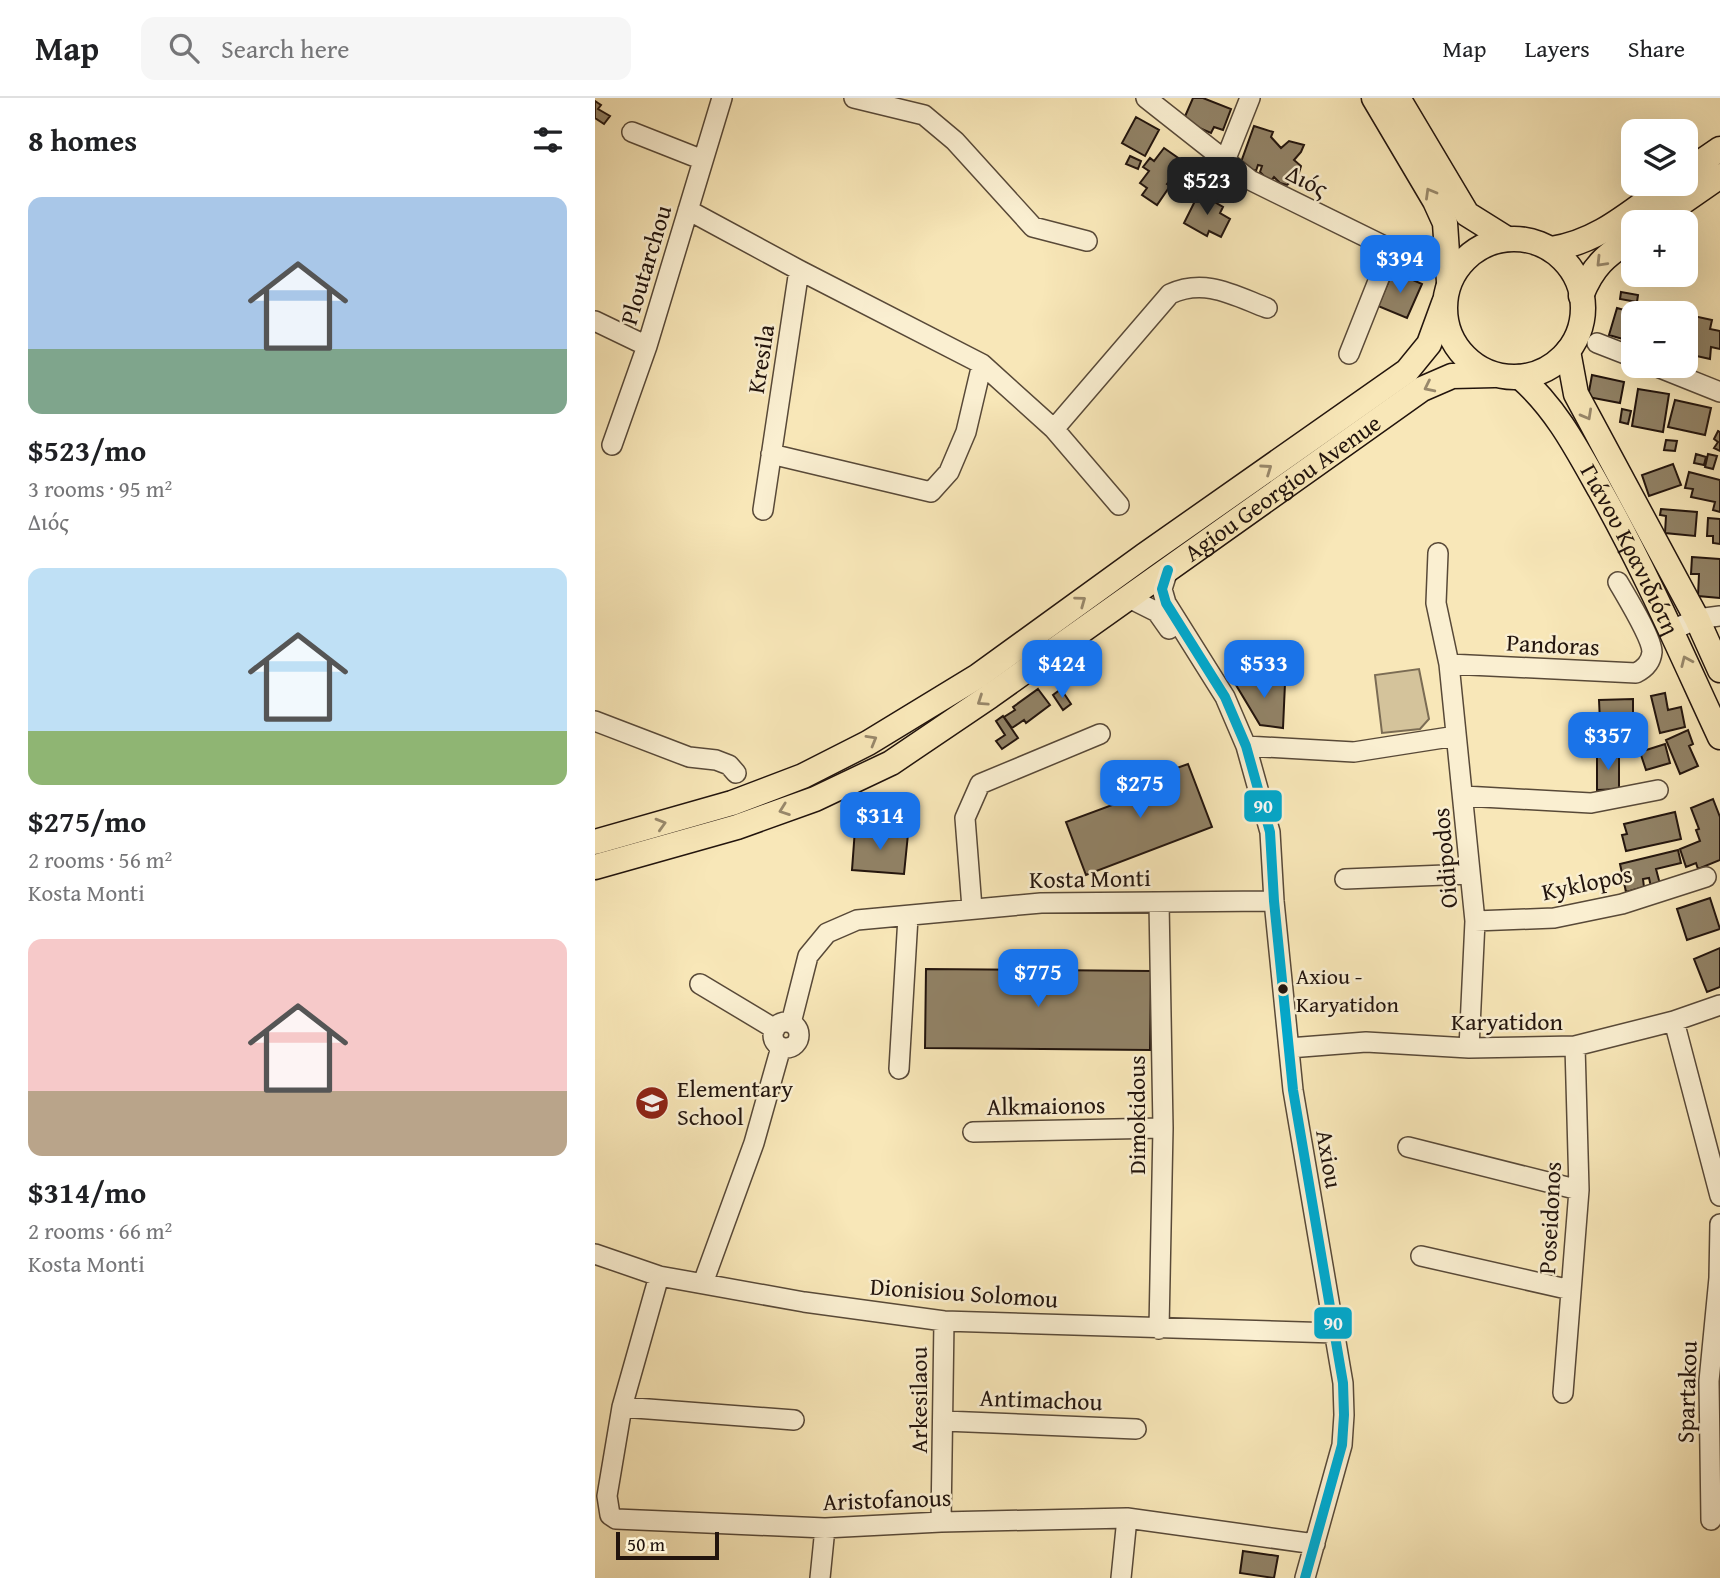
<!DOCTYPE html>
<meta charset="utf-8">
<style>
body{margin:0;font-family:"Gentium Book Plus",serif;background:#f6f6f6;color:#202124;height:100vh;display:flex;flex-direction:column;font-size:26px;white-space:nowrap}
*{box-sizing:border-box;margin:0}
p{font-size:23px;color:#757577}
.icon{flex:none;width:38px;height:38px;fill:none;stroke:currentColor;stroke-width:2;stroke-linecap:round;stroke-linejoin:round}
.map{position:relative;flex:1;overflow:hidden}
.panel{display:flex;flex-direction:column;background:#fff;width:595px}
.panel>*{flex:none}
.tools{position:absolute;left:1026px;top:21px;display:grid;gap:14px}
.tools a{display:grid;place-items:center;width:77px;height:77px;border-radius:14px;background:#fff;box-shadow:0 7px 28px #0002;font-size:35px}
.scale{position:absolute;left:21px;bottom:18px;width:103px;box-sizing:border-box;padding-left:7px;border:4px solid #22140d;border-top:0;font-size:19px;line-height:24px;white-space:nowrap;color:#22140d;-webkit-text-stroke:5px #faefd1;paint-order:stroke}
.price{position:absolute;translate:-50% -60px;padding:0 16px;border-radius:14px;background:#1a73e8;color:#fff;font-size:23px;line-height:46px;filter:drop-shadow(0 2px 4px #0008)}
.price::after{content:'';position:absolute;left:50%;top:42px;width:21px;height:16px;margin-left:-10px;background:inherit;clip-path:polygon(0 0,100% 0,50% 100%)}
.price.on{background:#222;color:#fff}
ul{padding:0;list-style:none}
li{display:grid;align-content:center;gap:14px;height:371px;padding:0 28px}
li span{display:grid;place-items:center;height:217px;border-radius:14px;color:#555}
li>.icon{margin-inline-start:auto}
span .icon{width:126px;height:126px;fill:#fffc;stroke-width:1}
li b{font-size:30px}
h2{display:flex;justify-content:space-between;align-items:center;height:84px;padding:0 28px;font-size:30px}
header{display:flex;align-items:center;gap:42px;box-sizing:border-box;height:98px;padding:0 35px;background:#fff;border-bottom:2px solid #e0e0e0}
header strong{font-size:33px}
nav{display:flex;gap:38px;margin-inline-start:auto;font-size:24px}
.search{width:490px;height:63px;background:#f6f6f6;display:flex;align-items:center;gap:18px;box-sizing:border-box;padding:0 24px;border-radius:14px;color:#757577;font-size:26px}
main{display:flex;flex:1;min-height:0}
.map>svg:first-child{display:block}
</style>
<header>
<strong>Map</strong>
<div class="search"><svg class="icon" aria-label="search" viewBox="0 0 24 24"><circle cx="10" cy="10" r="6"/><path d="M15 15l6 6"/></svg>Search here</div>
<nav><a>Map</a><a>Layers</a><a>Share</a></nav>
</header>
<main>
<section class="panel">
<h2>8 homes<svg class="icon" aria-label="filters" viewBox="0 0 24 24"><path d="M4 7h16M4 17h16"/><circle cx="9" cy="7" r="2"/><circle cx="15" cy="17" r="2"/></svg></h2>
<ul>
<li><span style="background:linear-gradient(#a9c7e8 70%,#7fa58c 0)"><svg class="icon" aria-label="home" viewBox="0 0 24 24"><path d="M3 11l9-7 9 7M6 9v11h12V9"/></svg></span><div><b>$523/mo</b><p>3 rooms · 95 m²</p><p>Διός</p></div></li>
<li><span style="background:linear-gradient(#bfe0f5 75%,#8fb573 0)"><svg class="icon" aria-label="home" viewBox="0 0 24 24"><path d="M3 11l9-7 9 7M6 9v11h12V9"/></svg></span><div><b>$275/mo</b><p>2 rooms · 56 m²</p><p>Kosta Monti</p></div></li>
<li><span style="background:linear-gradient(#f6c9c9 70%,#b9a48a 0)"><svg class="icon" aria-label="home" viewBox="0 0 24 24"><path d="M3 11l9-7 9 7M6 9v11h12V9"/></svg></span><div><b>$314/mo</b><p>2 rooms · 66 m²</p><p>Kosta Monti</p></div></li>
</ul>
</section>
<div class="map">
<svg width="1125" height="1480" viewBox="0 0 1125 1480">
<rect width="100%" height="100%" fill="#f8e7b8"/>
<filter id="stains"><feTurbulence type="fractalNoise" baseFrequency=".00286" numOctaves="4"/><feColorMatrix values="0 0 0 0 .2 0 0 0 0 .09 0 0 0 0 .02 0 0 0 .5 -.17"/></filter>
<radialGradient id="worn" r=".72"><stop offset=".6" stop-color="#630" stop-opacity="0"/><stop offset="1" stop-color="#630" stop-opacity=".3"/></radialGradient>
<path fill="#d4c39b" stroke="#7b6c54" stroke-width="2" d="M 824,571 L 834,621 L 825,631 L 787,635 L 780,577 Z"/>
<path fill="#918266" stroke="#22140d" stroke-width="2" d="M 598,0 L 608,0 L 636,11 L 628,32 L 619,29 L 616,35 L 588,23 Z
M 0,3 L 6,7 L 3,11 L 15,18 L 9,26 L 0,20 Z
M 541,19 L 564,32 L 550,58 L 527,45 Z
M 659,28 L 678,34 L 676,39 L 686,50 L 694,43 L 709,47 L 706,54 L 699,62 L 706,68 L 703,78 L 692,87 L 685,85 L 679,79 L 675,84 L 665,74 L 667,68 L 663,67 L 661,73 L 645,67 Z
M 569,50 L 589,64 L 572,86 L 575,88 L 562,107 L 547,97 L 552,90 L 545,85 L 554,73 L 548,69 L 555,60 L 559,63 Z
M 535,58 L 546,63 L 543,71 L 531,66 Z
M 604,95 L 628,109 L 625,115 L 635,121 L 626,139 L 614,133 L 612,138 L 589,125 Z
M 798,173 L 827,186 L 812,220 L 783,208 Z
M 1026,194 L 1043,197 L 1042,204 L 1025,201 Z
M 1046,205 L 1060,210 L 1058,215 L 1043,215 Z
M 1065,207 L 1080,212 L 1078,215 L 1062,215 Z
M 1022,210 L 1040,215 L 1038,215 L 1038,244 L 1014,237 Z
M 1094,217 L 1117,222 L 1115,231 L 1125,233 L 1125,251 L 1116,249 L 1115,261 L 1097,257 L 1101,237 L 1090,235 Z
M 997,277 L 1029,284 L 1025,305 L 993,299 Z
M 1043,291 L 1074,296 L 1068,334 L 1037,328 Z
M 1080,302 L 1116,310 L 1110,337 L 1073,329 Z
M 1027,311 L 1036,313 L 1033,326 L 1025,324 Z
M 1123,333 L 1125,334 L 1125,353 L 1119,350 L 1123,344 L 1119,341 Z
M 1071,342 L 1082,343 L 1080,353 L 1069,352 Z
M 1101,356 L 1111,359 L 1109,367 L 1099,365 Z
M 1113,356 L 1122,358 L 1118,371 L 1110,369 Z
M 1078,366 L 1086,387 L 1054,398 L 1047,377 Z
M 1094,374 L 1125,382 L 1125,414 L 1118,412 L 1120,404 L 1096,399 L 1098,391 L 1090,390 Z
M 1066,411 L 1102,414 L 1100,438 L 1070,435 L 1071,418 L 1065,417 Z
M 1113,420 L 1125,421 L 1125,446 L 1118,445 L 1118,438 L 1112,438 Z
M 1097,459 L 1125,461 L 1125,500 L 1103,498 L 1104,476 L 1096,476 Z
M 648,579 L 690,585 L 688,630 L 665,627 L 641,587 Z
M 443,591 L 455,607 L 431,625 L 429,622 L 417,630 L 409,619 L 420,612 L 418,609 Z
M 466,591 L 476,606 L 468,612 L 458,597 Z
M 1070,595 L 1073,612 L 1086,609 L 1090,629 L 1065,635 L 1056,598 Z
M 1038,601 L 1038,616 L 1033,616 L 1033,632 L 1015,632 L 1015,624 L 1005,624 L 1004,602 Z
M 408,618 L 423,640 L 407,651 L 401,643 L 410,637 L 401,623 Z
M 1093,632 L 1098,646 L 1094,648 L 1103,668 L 1085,676 L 1071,642 Z
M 1070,646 L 1075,665 L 1051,672 L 1045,654 Z
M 1024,657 L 1024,691 L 1002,692 L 1002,658 Z
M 593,666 L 617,729 L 491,777 L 471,724 L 520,706 L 514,694 Z
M 1118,701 L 1125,719 L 1125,762 L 1103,771 L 1101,765 L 1091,769 L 1085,751 L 1105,743 L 1101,732 L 1104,731 L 1096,710 Z
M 1080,714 L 1086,741 L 1031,753 L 1027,737 L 1032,736 L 1029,726 Z
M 260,731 L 313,736 L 309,776 L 257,772 Z
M 1083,752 L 1086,765 L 1061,771 L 1065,786 L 1056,789 L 1054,780 L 1048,781 L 1049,789 L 1031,794 L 1025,766 Z
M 1115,800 L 1125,831 L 1092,842 L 1082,811 Z
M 1125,850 L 1125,889 L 1112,894 L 1099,861 Z
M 331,871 L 556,873 L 555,952 L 330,950 Z
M 648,1453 L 683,1458 L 679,1480 L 645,1475 Z"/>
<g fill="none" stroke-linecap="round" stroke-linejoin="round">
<g stroke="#584938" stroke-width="22">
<path id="minor" d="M 259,0 L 329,17 L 360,43 L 438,129 L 492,143
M 551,0 L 655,82 L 828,167
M 37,34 L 108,62
M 630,63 L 655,0
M 93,112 L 204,172 L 387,266 L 459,331 L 524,407
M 0,223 L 52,248
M 1002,245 L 1038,259
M 754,256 L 795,153
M 1060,268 L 1125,294
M 459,331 L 575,196 C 610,180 638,197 672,210
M 17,347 L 52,248 L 127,0
M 176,356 L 336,394 L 354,374 L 371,334 L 387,266
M 168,412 L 204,172
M 843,455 L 841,505 L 854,566 L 880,823 L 874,950
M 573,472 L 567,491 L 571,505 L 630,599 L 651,648 L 675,734 L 679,803 L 698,992 L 748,1285 L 749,1317 L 747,1347 L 710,1480
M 532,499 L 562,514 L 574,531
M 1077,532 L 1102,521 L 1125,518
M 854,566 L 1041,575 C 1049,571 1056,565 1057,554 C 1057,540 1031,498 1023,484
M 0,623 L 94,659 L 121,662 L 134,667 L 141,675
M 651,648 L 759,654 L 861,638
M 869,698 L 996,705 L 1063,692
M 750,781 L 875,776
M 377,810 L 370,720 L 385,686 L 505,636
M 880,823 L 959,820 L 1027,806 L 1111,779
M 105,886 L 180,931
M 1079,923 L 1125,1098
M178 937a13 13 0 1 1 26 0a13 13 0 1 1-26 0Z
M 196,925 L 213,858 L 232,835 L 262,822 L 446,805 L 679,803
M 694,950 L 771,944 L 874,950 L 980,948 L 1079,923 L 1125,907
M 304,971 L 313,819
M 378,1034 L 568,1030
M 813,1049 L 984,1092
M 0,1156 L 64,1178 L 209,1204 L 349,1223 L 740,1235
M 826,1158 L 976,1192
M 64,1178 L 27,1309 L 12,1398 L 15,1417 L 21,1421 L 230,1430 L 346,1424 L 532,1420 L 720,1446
M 108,1185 L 159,1045 L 186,949
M 564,1231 L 568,1030 L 564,804
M 968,1295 L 984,1092 L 980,948
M 27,1309 L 199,1322
M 349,1323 L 541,1331
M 1116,1422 L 1114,1283 L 1124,1180 L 1125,1126
M 346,1424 L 349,1223
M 225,1480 L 230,1430
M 526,1480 L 532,1420"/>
</g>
<g stroke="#22140d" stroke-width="27">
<g id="major">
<path d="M 779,0 L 840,103 L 850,125 L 854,184"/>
<path d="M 803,0 L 872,116 L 912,141"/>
<path d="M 1090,75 L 1125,51"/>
<path d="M 1059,124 L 1125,78"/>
<circle cx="919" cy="210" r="69"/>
<path d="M 956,151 C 1004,144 1036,113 1075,86"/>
<path d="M 986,198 C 998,167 1011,158 1038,139"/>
<path d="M 973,253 L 981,296 L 1102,521 L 1125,572"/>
<path id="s1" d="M 925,279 C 961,310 982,351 1005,392 C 1050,472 1086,555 1125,639"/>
<path d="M 0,744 L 137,705 L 208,678 L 273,645 L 383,578 L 550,457 L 812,273 L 834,246 L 849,205"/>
<path id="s2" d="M 0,769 L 142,729 L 220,701 L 296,665 L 395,598 L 827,291 L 857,278 L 899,277"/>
</g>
</g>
<use href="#minor" stroke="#faefd1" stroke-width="19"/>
<use href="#major" stroke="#f8e7b8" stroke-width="24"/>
<g stroke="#faefd1" stroke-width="16">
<path id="bus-1" d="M 573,472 L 567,491 L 571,505 L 630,599 L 651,648 L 675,734 L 679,803 L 698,992 L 748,1285 L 749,1317 L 747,1347 L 710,1480"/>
</g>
<use href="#bus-1" stroke="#00a9ce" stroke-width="10"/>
</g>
<defs><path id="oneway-chevron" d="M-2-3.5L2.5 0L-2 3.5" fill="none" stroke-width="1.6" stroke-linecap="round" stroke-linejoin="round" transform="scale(1.75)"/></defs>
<g stroke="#98886b">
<use href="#oneway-chevron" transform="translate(835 95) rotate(-120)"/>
<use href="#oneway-chevron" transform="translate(1006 164) rotate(134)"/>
<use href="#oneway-chevron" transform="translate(834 289) rotate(154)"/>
<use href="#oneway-chevron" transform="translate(992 317) rotate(61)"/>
<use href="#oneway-chevron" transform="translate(672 371) rotate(-35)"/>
<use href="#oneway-chevron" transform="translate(486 503) rotate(-36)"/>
<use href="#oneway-chevron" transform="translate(1091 563) rotate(-114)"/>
<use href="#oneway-chevron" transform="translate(387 603) rotate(146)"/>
<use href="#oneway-chevron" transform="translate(277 642) rotate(-30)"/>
<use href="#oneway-chevron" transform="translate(189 712) rotate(160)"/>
<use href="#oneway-chevron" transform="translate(66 726) rotate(-16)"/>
</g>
<defs>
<g id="school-disc" transform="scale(1.75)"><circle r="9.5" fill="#8f2418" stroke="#faefd1"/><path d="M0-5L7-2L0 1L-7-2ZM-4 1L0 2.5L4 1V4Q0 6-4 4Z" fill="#fff"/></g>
</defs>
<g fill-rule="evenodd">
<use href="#school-disc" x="57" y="1005"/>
</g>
<circle fill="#22140d" stroke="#faefd1" stroke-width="2.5" cx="688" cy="891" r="6"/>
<g text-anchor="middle" stroke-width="5" stroke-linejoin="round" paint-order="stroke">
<g font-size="22" fill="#22140d" stroke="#faefd1" text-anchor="start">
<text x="701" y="886">Axiou -<tspan x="701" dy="28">Karyatidon</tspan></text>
</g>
<g font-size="24" fill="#22140d" stroke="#faefd1">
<text transform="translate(712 83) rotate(27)" y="8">Διός</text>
<text transform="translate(51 167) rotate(-73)" y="8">Ploutarchou</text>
<text transform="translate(166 261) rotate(-81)" y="8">Kresila</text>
<text dy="8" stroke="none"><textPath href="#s2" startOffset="793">Agiou Georgiou Avenue</textPath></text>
<text dy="8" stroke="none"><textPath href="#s1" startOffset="206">Γιάνου Κρανιδιότη</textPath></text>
<text transform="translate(958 547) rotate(3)" y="8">Pandoras</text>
<text transform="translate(850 760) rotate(-95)" y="8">Oidipodos</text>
<text transform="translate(495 781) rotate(-1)" y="8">Kosta Monti</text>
<text transform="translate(992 785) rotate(-12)" y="8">Kyklopos</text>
<text x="912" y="932">Karyatidon</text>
<text transform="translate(451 1008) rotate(-1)" y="8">Alkmaionos</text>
<text transform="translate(542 1017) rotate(-90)" y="8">Dimokidous</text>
<text transform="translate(734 1061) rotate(80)" y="8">Axiou</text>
<text transform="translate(955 1120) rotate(-87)" y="8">Poseidonos</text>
<text transform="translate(369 1195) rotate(4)" y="8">Dionisiou Solomou</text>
<text transform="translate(1092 1294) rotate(-88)" y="8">Spartakou</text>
<text transform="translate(324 1302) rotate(-90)" y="8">Arkesilaou</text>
<text transform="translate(446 1302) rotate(2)" y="8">Antimachou</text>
<text transform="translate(292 1402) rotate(-2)" y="8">Aristofanous</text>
</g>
<g font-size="24" fill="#22140d" stroke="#faefd1" text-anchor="start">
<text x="82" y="999">Elementary<tspan x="82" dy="28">School</tspan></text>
</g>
</g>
<g stroke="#faefd1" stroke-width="2.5">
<rect x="648" y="691" width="40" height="34" rx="7" fill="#00a9ce"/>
<rect x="718" y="1208" width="40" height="34" rx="7" fill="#00a9ce"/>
</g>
<g font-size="19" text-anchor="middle" font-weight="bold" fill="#fff">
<text x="668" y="715">90</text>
<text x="738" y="1232">90</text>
</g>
<rect width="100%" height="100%" filter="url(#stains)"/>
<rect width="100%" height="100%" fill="url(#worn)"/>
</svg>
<div class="tools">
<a><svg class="icon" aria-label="layers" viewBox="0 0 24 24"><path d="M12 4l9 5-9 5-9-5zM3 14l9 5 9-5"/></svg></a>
<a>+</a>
<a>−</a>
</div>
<div class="scale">50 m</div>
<b class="price on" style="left:612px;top:119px">$523</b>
<b class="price" style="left:805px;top:197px">$394</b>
<b class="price" style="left:467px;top:602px">$424</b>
<b class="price" style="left:669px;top:602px">$533</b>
<b class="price" style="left:1013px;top:674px">$357</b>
<b class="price" style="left:545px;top:722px">$275</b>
<b class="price" style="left:285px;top:754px">$314</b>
<b class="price" style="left:443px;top:911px">$775</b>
</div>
</main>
